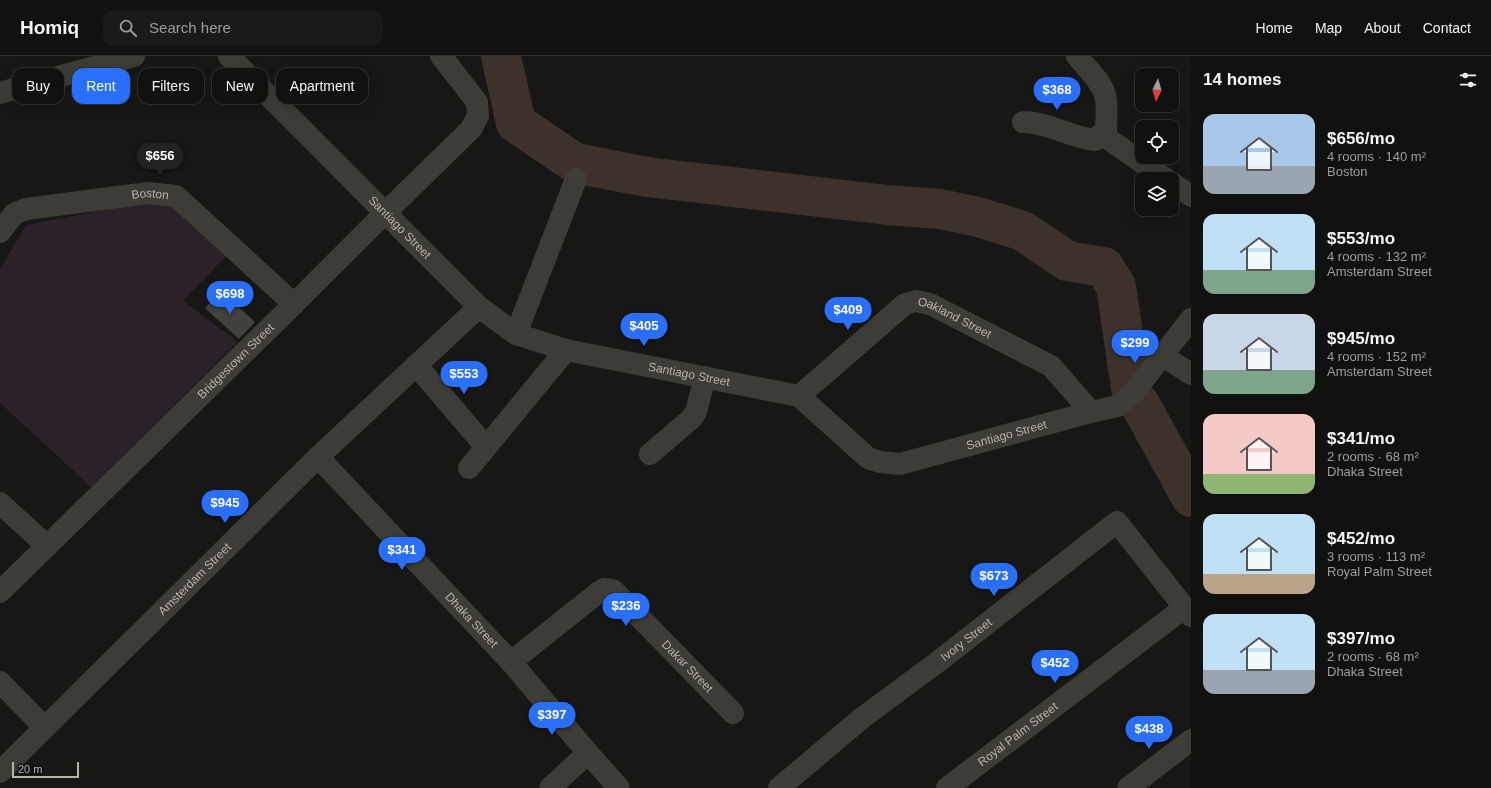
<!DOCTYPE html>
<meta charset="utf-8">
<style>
body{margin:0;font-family:Helvetica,sans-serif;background:#1a1a19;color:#f1f3f6;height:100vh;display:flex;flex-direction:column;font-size:15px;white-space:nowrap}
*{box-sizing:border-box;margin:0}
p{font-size:13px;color:#9c9d9f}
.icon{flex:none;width:22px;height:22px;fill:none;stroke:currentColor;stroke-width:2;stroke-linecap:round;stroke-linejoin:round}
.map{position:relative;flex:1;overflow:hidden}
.sheet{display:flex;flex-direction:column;background:#111110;width:300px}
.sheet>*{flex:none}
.top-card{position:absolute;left:12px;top:12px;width:380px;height:36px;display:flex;gap:8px}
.needle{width:26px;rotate:185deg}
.fabs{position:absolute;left:1135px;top:12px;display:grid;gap:8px}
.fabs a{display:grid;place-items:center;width:44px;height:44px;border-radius:8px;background:#111110;box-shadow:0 4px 16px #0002,0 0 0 1px #303130;font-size:20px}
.scale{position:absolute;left:12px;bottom:10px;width:67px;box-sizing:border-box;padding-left:4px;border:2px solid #b8b3a7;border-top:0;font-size:11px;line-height:14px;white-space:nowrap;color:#b8b3a7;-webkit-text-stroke:3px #121210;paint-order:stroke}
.price{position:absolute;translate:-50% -34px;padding:0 9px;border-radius:14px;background:#2a6ffa;color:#fff;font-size:13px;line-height:26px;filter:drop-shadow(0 1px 2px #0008)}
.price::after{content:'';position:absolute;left:50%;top:24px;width:12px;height:9px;margin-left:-6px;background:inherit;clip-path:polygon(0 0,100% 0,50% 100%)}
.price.on{background:#222;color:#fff}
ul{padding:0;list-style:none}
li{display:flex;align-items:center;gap:12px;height:100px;padding:0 12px}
li span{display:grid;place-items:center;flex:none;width:112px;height:80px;border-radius:12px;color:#555}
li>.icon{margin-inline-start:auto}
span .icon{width:48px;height:48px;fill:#fffc;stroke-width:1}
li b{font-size:17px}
h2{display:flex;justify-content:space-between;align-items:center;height:48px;padding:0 12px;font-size:17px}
.tag{padding:0 14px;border-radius:12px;background:#111110;box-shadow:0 4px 16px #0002,0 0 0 1px #303130;font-size:14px;line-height:36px}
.tag.on{background:#2a6ffa;color:#fff}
header{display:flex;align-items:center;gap:24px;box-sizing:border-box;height:56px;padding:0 20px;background:#111110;border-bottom:1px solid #303130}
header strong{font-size:19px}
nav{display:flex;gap:22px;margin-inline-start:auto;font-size:14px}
.search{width:280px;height:36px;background:#1a1a19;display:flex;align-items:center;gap:10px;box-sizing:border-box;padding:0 14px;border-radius:12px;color:#9c9d9f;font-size:15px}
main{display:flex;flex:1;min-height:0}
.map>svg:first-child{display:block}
</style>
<header>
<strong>Homiq</strong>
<div class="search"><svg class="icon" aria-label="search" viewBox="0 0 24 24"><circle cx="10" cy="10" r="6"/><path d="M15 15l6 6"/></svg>Search here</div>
<nav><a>Home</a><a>Map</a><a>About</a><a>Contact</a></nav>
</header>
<main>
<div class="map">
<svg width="1191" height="732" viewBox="0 0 1191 732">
<rect width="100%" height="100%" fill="#171715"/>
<path fill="#2b2129" d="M 162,143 L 229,197 L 183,245 L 238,286 L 91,431 L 0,347 L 0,213 L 26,169 Z"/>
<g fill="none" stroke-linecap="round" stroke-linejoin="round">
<path stroke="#3c322b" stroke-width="40" d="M 501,0 L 516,67 L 575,107 L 647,121 L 888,149 L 940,153 L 978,161 L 1023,175 L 1067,205 L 1104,211 L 1116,230 L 1131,332
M 1140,348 L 1191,441"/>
</g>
<path fill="#42413c" d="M 221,235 L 255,266 L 239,283 L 205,252 Z"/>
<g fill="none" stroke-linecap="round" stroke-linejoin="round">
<g stroke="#3d3c36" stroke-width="22">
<path id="s1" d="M 229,0 L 479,251 L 516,278 L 566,294 L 799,340 L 868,402 L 880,406 L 900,408 L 1091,356 L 1118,350 L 1134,336 L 1191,263"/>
<path d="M 0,37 L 134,0"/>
<path d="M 1023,66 C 1048,66 1071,82 1095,84 L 1106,74 C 1106,63 1108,50 1105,39 C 1101,24 1086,12 1077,0"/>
<path d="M 1101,78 L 1166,123"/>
<path d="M 1172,127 L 1191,140"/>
<path id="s2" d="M 0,176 L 14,158 L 26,153 L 148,137 L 176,140 L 294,248"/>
<path d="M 516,278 L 576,123"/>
<path d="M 1163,300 L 1191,318"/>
<path d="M 416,309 L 486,391"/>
<path id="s3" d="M 799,340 L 905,248 L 916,245 L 930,248 L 1051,310 L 1091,356"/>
<path d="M 650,398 L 692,362 L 696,356 L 705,321"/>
<path id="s4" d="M 318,401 L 511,606 L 588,697 L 619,732"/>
<path d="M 469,412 L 566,294"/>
<path d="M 0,447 L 47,490"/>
<path id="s5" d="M 0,536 L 294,248 L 385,157 L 471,73 L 478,60 L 477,46 L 441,0"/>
<path id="s6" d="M 511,606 L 599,536 L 604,533 L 613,534 L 733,657"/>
<path d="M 0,626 L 44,671"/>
<path id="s7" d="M 0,716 L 318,401 L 479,251"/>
<path d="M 550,732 L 588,697"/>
<path id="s8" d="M 779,732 L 862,662 L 939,605 L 1117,466 L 1191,560"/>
<path id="s9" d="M 947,732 L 1184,552"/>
<path d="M 1128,732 L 1191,684"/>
</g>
</g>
<g text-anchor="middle" stroke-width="3" stroke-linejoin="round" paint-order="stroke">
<g font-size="12" fill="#b8b3a7" stroke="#121210">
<text dy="4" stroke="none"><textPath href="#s2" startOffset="161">Boston</textPath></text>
<text dy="4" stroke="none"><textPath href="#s1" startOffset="242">Santiago Street</textPath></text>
<text dy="4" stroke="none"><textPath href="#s3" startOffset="194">Oakland Street</textPath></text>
<text dy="4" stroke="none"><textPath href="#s5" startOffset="330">Bridgestown Street</textPath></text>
<text dy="4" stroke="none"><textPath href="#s1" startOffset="578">Santiago Street</textPath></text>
<text dy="4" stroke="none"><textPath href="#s1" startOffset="926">Santiago Street</textPath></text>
<text dy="4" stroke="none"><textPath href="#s7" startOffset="274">Amsterdam Street</textPath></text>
<text dy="4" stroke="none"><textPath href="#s4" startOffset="224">Dhaka Street</textPath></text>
<text dy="4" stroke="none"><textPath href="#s8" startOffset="239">Ivory Street</textPath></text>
<text dy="4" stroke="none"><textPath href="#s6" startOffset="234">Dakar Street</textPath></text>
<text dy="4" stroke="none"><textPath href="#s9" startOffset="89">Royal Palm Street</textPath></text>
</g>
</g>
</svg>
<div class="fabs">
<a><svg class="needle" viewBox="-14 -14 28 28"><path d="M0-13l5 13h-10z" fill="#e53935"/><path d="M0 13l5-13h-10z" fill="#9c9d9f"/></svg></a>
<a><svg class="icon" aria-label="locate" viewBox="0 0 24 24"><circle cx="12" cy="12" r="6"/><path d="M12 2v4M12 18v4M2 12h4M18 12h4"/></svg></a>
<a><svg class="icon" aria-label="layers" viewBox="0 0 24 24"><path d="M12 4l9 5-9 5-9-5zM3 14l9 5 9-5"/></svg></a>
</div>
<div class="scale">20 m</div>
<b class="price" style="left:1057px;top:55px">$368</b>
<b class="price on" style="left:160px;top:121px">$656</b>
<b class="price" style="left:230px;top:259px">$698</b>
<b class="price" style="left:848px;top:275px">$409</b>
<b class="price" style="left:644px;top:291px">$405</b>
<b class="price" style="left:1135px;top:308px">$299</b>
<b class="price" style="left:464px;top:339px">$553</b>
<b class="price" style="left:225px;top:468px">$945</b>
<b class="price" style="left:402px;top:515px">$341</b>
<b class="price" style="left:994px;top:541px">$673</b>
<b class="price" style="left:626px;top:571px">$236</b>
<b class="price" style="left:1055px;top:628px">$452</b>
<b class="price" style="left:552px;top:680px">$397</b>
<b class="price" style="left:1149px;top:694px">$438</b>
<div class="top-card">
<a class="tag">Buy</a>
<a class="tag on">Rent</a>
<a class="tag">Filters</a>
<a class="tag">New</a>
<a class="tag">Apartment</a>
</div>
</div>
<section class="sheet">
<h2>14 homes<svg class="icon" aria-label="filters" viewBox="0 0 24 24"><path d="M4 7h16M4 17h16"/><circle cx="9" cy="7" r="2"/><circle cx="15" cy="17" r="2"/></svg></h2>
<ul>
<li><span style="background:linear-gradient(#a9c7e8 65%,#9aa5b1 0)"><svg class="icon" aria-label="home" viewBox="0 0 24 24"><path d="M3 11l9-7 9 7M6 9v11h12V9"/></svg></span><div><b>$656/mo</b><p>4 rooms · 140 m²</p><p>Boston</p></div></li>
<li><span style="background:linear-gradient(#bfe0f5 70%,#7fa58c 0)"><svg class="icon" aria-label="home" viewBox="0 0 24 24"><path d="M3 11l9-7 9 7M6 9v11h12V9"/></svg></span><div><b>$553/mo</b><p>4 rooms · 132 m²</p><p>Amsterdam Street</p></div></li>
<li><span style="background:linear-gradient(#c9d6e8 70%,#7fa58c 0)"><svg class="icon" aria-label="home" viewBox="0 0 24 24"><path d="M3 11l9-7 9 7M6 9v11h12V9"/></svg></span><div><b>$945/mo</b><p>4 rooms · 152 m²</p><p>Amsterdam Street</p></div></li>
<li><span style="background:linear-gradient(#f6c9c9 75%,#8fb573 0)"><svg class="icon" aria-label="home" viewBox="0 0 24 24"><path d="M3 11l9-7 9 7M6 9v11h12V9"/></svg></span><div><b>$341/mo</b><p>2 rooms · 68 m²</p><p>Dhaka Street</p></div></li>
<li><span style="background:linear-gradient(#bfe0f5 75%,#b9a48a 0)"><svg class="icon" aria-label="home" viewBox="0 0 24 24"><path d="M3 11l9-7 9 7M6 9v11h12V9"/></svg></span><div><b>$452/mo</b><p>3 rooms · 113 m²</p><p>Royal Palm Street</p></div></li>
<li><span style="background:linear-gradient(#bfe0f5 70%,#9aa5b1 0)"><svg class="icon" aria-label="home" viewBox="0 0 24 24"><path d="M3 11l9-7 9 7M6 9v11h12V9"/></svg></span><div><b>$397/mo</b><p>2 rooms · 68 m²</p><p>Dhaka Street</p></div></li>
</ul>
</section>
</main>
